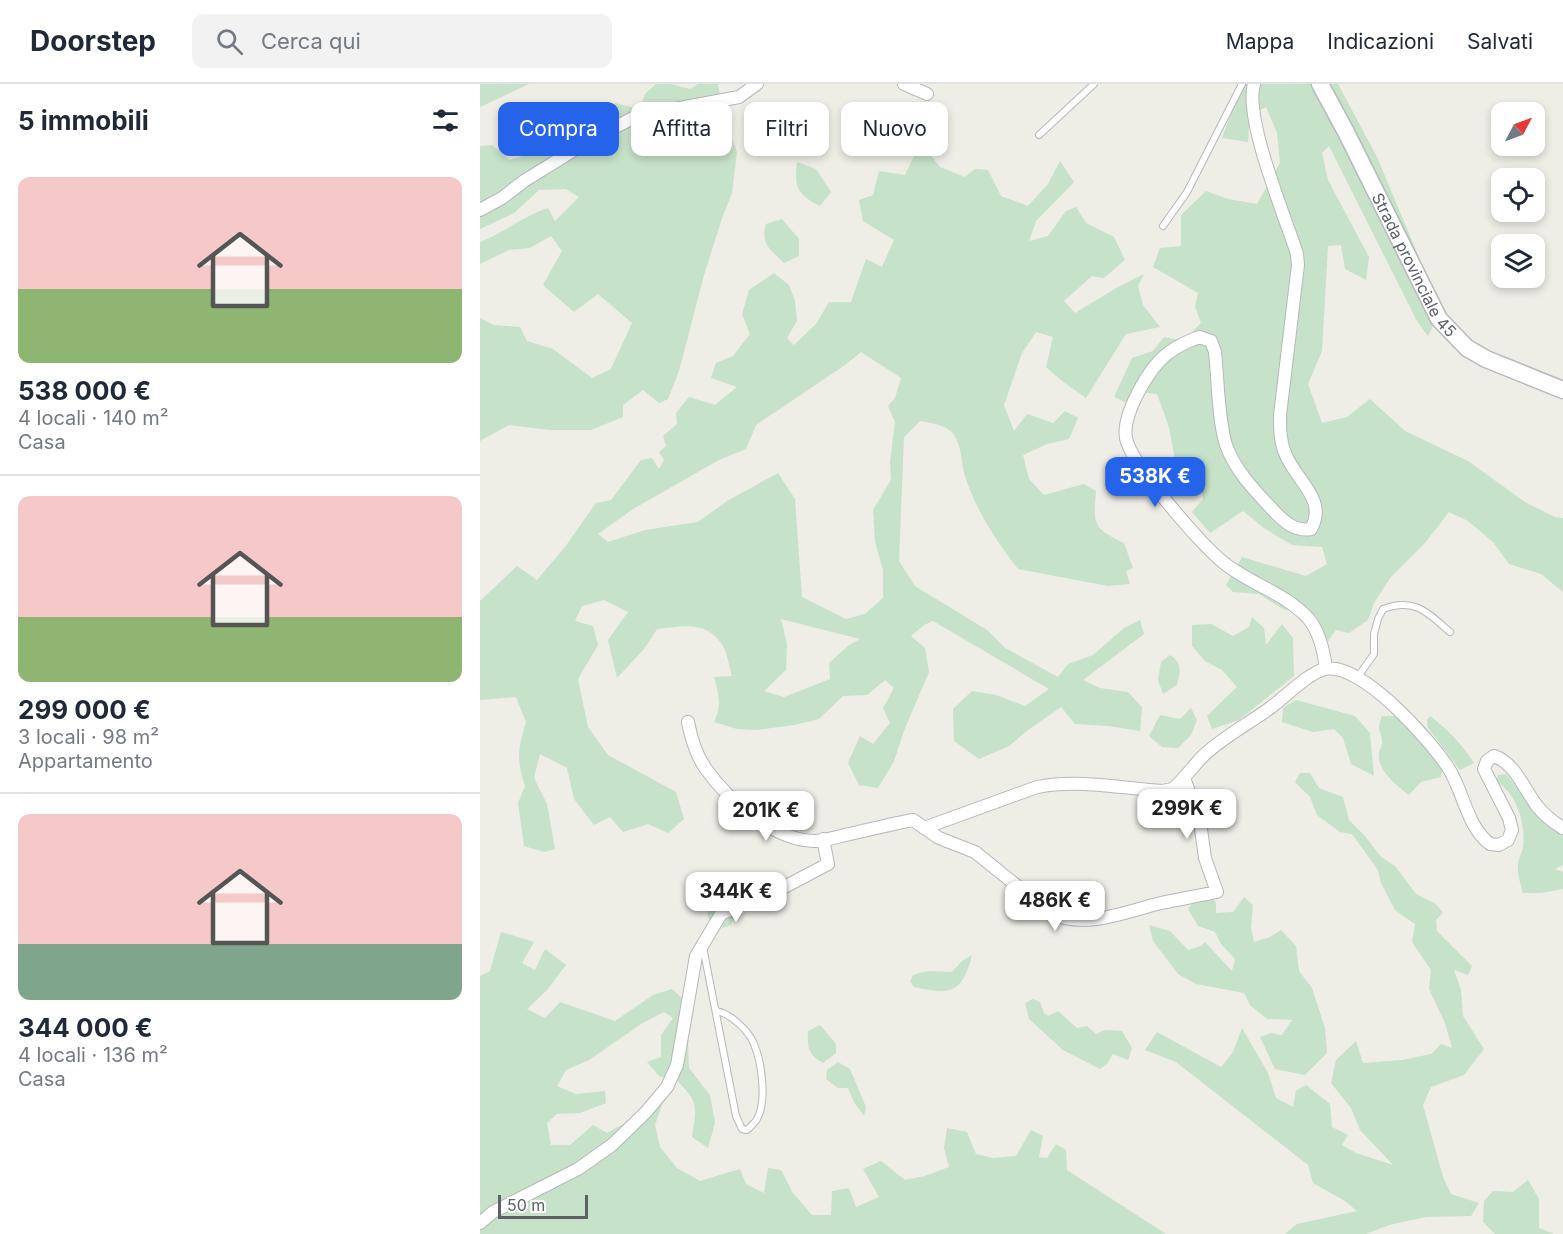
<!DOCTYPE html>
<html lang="it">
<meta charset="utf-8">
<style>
body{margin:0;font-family:Inter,sans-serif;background:#f2f2f3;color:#1f2937;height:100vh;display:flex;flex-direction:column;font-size:22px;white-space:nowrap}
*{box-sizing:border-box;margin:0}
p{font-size:20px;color:#747a83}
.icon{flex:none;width:33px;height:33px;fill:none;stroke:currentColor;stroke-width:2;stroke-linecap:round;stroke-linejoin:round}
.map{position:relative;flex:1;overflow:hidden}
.panel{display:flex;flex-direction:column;background:#fff;width:480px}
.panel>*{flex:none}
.hud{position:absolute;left:18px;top:18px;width:570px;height:54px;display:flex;gap:12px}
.needle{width:39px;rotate:49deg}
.controls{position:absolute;left:1011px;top:18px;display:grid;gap:12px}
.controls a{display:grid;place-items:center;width:54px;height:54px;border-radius:12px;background:#fff;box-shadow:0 3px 9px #0003;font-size:30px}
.scale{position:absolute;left:18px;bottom:15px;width:90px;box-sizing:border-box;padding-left:6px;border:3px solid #5d6064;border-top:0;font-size:16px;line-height:21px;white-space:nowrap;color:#5d6064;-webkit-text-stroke:4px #fff;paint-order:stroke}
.price{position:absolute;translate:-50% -51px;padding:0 14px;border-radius:12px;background:#fff;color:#222;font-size:20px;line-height:39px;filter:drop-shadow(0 2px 3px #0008)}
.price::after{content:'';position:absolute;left:50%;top:36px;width:18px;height:14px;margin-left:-9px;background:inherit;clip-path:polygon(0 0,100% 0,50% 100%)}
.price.on{background:#2563eb;color:#fff}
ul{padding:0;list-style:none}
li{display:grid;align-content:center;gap:12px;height:318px;padding:0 18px}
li+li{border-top:2px solid #e0e1e3}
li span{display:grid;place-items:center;height:186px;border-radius:12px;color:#555}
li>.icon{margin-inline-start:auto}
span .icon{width:108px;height:108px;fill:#fffc;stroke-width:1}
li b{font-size:26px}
h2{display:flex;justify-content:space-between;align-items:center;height:72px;padding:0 18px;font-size:26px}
.tag{padding:0 21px;border-radius:12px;background:#fff;box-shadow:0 3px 9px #0003;font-size:21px;line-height:54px}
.tag.on{background:#2563eb;color:#fff}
header{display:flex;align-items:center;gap:36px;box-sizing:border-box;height:84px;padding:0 30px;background:#fff;border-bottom:2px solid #e0e1e3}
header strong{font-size:28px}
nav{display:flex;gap:33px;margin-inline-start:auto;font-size:21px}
.search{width:420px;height:54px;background:#f2f2f3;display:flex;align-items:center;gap:15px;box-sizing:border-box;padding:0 21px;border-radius:12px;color:#747a83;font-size:22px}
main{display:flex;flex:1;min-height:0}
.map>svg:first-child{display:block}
</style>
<header>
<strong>Doorstep</strong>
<div class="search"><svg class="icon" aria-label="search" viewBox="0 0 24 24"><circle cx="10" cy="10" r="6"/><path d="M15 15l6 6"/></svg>Cerca qui</div>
<nav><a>Mappa</a><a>Indicazioni</a><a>Salvati</a></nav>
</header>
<main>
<section class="panel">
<h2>5 immobili<svg class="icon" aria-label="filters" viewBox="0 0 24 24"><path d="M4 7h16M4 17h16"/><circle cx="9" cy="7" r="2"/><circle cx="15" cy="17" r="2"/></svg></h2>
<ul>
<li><span style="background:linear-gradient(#f6c9c9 60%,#8fb573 0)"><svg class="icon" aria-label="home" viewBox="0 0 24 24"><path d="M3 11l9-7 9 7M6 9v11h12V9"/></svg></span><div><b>538 000 €</b><p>4 locali · 140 m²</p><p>Casa</p></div></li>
<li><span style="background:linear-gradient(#f6c9c9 65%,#8fb573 0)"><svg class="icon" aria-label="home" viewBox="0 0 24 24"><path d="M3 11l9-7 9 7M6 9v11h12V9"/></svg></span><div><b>299 000 €</b><p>3 locali · 98 m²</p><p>Appartamento</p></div></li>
<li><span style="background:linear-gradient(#f6c9c9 70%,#7fa58c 0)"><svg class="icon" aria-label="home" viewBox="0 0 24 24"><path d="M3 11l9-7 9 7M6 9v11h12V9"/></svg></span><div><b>344 000 €</b><p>4 locali · 136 m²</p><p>Casa</p></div></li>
</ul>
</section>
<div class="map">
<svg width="1083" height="1150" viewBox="0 0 1083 1150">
<rect width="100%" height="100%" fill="#eeede6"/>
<path fill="#c6e2c8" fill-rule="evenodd" d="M 0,0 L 49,0 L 0,23 Z
M 176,0 L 191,0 L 210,5 L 218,0 L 238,0 L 245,37 L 257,68 L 252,109 L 242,134 L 224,191 L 199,287 L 188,315 L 179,319 L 163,306 L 143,321 L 143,333 L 111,346 L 70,346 L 29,341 L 0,357 L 0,234 L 14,241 L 40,243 L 47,257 L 73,265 L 112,294 L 131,285 L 152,239 L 118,210 L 94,228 L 63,201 L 82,167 L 71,152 L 50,164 L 29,166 L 0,180 L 0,158 C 24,149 43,132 68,124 L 75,137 L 99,113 L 86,105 L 59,106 L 34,129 L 0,145 L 0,62 L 12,61 L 30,76 L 86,59 L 95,29 L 123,36 L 135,19 L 159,25 L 165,10 Z
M 762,0 L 858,0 L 897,73 L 961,226 L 948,252 L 937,237 L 849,62 L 842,69 L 848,96 L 889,173 L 886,196 L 865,185 L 861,161 L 848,162 L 842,267 L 828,300 L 842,339 L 867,333 L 890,315 L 925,347 L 988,377 L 1045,418 L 1075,433 L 1083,434 L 1083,508 L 1061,490 L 1029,480 L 1013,458 L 988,437 L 969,428 L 945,459 L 910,494 L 894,519 L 888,536 L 869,549 L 856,546 L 848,557 L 836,532 L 803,525 L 779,510 L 753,508 L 746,501 L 762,473 L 826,492 L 847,480 L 842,463 L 812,461 L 784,444 L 763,427 L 730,449 L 712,428 L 723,415 L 718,385 L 695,376 L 689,343 L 677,310 L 653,307 L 647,319 L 634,313 L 652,274 L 673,267 L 684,253 L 703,257 L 721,239 L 715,222 L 718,209 L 673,183 L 680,164 L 701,162 L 701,131 L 726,107 L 748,115 L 777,120 L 800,79 L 797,49 L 786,23 L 770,32 L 768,58 L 742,54 Z
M 449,69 L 460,83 L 485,93 L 495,85 L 508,86 L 521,112 L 548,122 L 568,100 L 580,77 L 594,98 L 556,137 L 549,157 L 568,152 L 586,127 L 596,123 L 606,139 L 634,153 L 645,176 L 624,194 L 612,192 L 584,217 L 595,229 L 638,203 L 664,190 L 658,202 L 663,221 L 680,243 L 646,250 L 606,314 L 582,297 L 566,283 L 573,253 L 556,248 L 542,269 L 524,321 L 534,347 L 547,330 L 573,339 L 585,327 L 598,334 L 589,355 L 567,360 L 543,371 L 549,395 L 564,411 L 604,400 L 616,407 C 613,441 613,444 644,459 L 653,484 L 646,487 L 650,500 L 628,502 L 538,485 C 516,457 496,426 485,392 C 481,379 482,362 474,351 C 468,341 451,339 440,337 L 424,353 L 419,477 L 435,502 L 507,546 L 525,564 L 578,593 L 588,580 L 613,571 L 644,544 L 660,536 L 664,550 L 603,596 L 620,604 L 648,608 L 662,623 L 660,647 L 629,642 L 595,640 L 581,623 L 548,646 L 529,662 L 499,675 L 474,657 L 473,625 L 492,607 L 516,611 L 545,622 L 569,605 L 453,537 L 444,541 L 431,552 L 445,564 L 449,588 L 425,644 L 414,677 L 398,704 L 379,701 L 368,679 L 380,652 L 393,660 L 410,639 L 403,624 L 414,604 L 405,596 L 387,611 L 363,612 L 339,635 L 314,641 L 277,646 L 257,645 L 234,638 C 242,622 239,611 234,593 L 252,592 C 249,583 248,572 244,564 C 229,536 203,542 177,545 L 164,565 L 137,594 L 128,556 L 148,528 L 124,516 L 102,522 L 95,537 L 113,542 L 118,561 L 98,595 L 108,643 L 128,671 L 196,708 L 204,735 L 188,749 L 168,740 L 143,748 L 130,733 L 114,741 L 94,715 L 87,684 L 60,670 L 54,694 L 67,720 L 75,765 L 64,768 L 44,762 L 38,719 L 45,702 C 36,675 38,665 46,638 L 36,613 L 0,616 L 0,517 L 37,482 L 57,496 L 85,463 L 116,419 L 131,416 L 161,376 L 172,374 L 179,385 L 184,376 L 179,368 L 186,362 L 183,352 L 197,340 L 196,329 L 209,313 L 235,321 L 257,303 L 231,294 L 236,279 L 253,272 L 270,250 L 262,230 L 269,206 L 294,189 L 309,201 L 315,217 L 317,237 L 307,254 L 314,261 L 336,240 L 349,218 L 371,218 L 386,175 L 402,183 L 414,156 L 383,137 L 379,116 L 393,111 L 399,87 L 425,91 L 434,72 ZM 381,268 L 421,294 L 415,314 L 408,322 L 415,338 L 410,378 L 411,396 L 393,426 L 395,458 L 403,486 L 403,514 L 385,530 L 366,535 L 322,513 L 315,415 L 298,389 L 247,417 L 218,438 L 165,446 L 128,458 L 118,450 L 153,425 L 239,376 L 266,365 L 276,341 L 365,281 ZM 301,535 L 380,555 L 368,562 L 349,579 L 350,595 L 304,613 L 284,607 L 306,586 L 307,560 Z
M 317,78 L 336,85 L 351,108 L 340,122 C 317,110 314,103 317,78 Z
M 302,135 L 319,155 L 319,172 L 304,179 C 291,166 280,160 286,140 Z
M 772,533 L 784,544 L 786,561 L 802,540 L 813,554 L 814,592 L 759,636 L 732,645 L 727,632 L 757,603 L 742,586 L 725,577 L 712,562 L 712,541 L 731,540 L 753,552 L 769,543 Z
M 690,571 C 703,579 700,588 697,601 L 683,610 L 678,596 L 681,578 Z
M 816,616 L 875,632 L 890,649 L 894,692 L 871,680 L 863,654 L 854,645 L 833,648 L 802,638 L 803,624 Z
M 711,624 L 717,636 L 711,651 L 698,664 L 682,663 L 669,652 L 680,631 L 700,635 Z
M 902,632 L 916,632 L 963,683 L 961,693 L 941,698 L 929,711 C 917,702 896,685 899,669 C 899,666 902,663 902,660 C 903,647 895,648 902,632 Z
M 950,632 C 968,646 982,660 994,679 L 980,686 L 948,644 L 947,636 Z
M 820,689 L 830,689 L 839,704 L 863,713 L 869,736 L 885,752 L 901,773 L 915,782 L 936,810 L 956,820 L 963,829 L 956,836 L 957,847 L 992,882 L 988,891 L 974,886 L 981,906 L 983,932 L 1004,965 L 984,991 L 951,1003 L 943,1021 L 963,1093 L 971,1110 L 999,1119 L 991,1132 L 946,1133 L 909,1141 L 886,1150 L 805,1150 L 817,1140 L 877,1127 L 865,1117 L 833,1099 L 828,1081 L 696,978 L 665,966 L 677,948 L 741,983 L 753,968 L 762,944 L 788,989 L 796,1014 L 813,1023 L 816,1007 L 826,1001 L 850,1020 L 852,1043 L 868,1051 L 862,1061 L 876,1069 L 913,1081 L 880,1046 L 871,1024 L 851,999 L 856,976 L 876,957 L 883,979 L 922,976 L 951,970 L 961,960 L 972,964 L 965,939 L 949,905 L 951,886 L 932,858 L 935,840 L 915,826 L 901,799 L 898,786 L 872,750 L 860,748 L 837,731 L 830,713 L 815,698 Z
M 1026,690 C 1046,714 1055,734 1083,751 L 1083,781 L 1075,785 L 1083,788 L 1083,805 L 1061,809 L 1043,809 C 1041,801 1037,790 1038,781 C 1038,775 1042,769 1043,763 C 1046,741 1037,708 1016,698 L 1018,691 Z
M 725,802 L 736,819 L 736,829 L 753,828 L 764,813 L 773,821 L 771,844 L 774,858 L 790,853 L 801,846 L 816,862 L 819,887 L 832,904 L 845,944 L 847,969 L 825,991 L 795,985 L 780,953 L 791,949 L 802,951 L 812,936 L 787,935 L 770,921 L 764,909 L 716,900 L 698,890 L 673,857 L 669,841 L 690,847 L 708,866 L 721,862 L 725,858 L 752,887 L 755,875 L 741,860 L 735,848 L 718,842 L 708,825 Z
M 247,806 C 255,818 257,828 251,841 L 243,844 L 228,834 C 226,817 227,808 247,806 Z
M 21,848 L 54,858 L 42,879 L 55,886 L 65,865 L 86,881 L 67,906 L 47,925 L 65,934 L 80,918 L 135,937 L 173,911 L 192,905 L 214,925 L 208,957 L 209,984 L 230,1011 L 235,1039 L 228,1064 L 212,1053 C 217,1019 219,1018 193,993 L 180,993 L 167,978 L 181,973 L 181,951 L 193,934 L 184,928 L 161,940 L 109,976 L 86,986 L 77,1002 L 96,1010 L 125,1007 L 126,1019 L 100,1029 L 77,1030 L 67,1039 L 71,1061 L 90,1061 L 113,1041 L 127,1049 L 145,1039 L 172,1015 L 184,1015 L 175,1041 L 180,1063 L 197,1084 L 220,1097 L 260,1085 L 266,1100 L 284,1109 L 288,1084 L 301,1086 L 313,1109 L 332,1131 L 351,1131 L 352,1107 L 369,1104 L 376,1123 L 399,1113 L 383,1085 L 401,1077 L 425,1096 L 445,1092 L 469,1083 L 464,1064 L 467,1044 L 487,1048 L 496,1070 L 513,1074 L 536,1072 L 551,1046 L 563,1052 L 559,1073 L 567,1074 L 576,1060 L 586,1066 L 587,1086 L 686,1150 L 0,1150 L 0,892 L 10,887 Z
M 492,871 C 482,910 471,911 434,903 L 430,897 L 433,891 L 448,887 L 472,888 L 482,877 Z
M 553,915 L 560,918 L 564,929 L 568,932 L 578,927 L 597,944 L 607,942 L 616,950 L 625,946 L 642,947 L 652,964 L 648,976 L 633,970 L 627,980 L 620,985 L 583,966 L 549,935 L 545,919 Z
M 340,941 L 356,960 L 356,969 L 343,979 C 328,971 327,963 328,947 Z
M 358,978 L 370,985 L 386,1023 L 384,1032 L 374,1018 L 368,1004 L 358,1004 L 346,995 L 347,986 Z
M 1048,1096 L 1059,1115 L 1059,1144 L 1074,1150 L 1015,1150 L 1003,1138 L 1004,1117 L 1013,1107 L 1033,1108 Z"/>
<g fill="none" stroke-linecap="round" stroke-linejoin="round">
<g stroke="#b6b7bb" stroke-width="8">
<path id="lane" d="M 559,51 L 614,0
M 683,142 L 707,108 L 762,0
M 877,594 L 894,570 L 894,550 L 898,535 L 903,525 C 935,513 948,529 970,548
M 223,863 L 256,1032 L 262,1045 L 267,1046 C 270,1043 275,1039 277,1035 C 287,1018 282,979 274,960 C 269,947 250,929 236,927"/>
</g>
<g stroke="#b6b7bb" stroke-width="14">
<path id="street" d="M 424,0 L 447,10
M 774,0 C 764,35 805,132 817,170 L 818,181 L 800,331 C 800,344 800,357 805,369 C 815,396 848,415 831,445 C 815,448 803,437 792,425 C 774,406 755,386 746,361 C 738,335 738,295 735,268 L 731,257 L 719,253 C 708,257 697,262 687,270 C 669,284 642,330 646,354 C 651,381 721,460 744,479 C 770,500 805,509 828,534 C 839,547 844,568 846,585
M 0,126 L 22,114 L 44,97 L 112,55 L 157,32 L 259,13 L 277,0
M 208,638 C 211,654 216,671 226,685 C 248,716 293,756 334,757 C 345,757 359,752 370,750 C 391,745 412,740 433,736 L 459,754 L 495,768 L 572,830 C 607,845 647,827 681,819 C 700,815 718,812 737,808 L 725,774 L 720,738 L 704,694
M 444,744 L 557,703 C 598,695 641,704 682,707 L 692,705 C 704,696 712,683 723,672 C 743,653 768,640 790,624 C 804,614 828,589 845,585 C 881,577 952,658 969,685 C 984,709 987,743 1010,760 L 1019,761 L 1028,756 L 1032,746 L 1029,734 L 1004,685 L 1007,677 L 1014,672 C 1035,679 1044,705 1057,722 C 1065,732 1073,738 1083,744
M 0,1139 L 13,1128 L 98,1085 L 132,1061 L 166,1028 L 187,1003 L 197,981 L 216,872 L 241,830 L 276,814 L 293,809 L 348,780 L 343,755"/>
</g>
<g stroke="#b7b9be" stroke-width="19">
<g id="secondary">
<path id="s1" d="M 840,0 L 866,48 L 959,235 L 987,264 L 1006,275 L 1083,306"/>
</g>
</g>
<use href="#lane" stroke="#fff" stroke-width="6"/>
<use href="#street" stroke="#fff" stroke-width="12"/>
<use href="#secondary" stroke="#fff" stroke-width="16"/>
</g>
<g text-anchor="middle" stroke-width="4.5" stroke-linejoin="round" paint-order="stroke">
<g font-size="16" fill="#5d6064" stroke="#fff">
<text dy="6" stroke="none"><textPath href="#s1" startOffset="204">Strada provinciale 45</textPath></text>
</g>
</g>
</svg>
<div class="controls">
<a><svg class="needle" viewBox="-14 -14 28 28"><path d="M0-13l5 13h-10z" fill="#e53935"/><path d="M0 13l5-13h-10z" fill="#747a83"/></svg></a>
<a><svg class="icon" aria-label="locate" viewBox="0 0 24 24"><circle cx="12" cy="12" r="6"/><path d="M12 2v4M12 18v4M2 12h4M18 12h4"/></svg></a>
<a><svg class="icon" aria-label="layers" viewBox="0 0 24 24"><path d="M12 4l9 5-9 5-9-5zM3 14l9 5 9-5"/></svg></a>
</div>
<div class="scale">50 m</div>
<b class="price on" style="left:675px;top:424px">538K €</b>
<b class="price" style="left:707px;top:756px">299K €</b>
<b class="price" style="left:286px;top:758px">201K €</b>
<b class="price" style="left:256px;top:839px">344K €</b>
<b class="price" style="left:575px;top:848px">486K €</b>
<div class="hud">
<a class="tag on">Compra</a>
<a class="tag">Affitta</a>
<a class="tag">Filtri</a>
<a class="tag">Nuovo</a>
</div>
</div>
</main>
